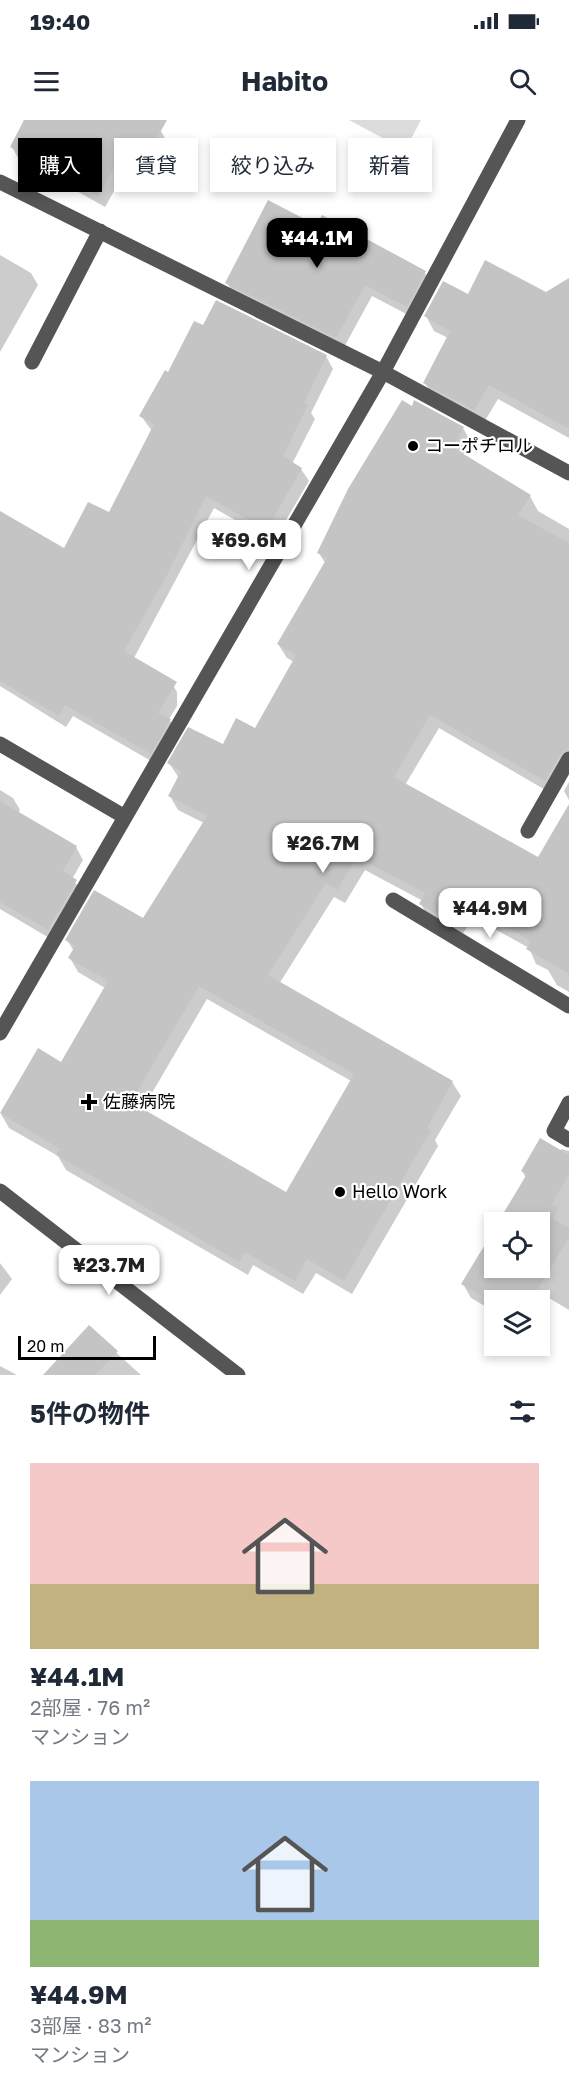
<!DOCTYPE html>
<html lang="ja">
<meta charset="utf-8">
<style>
body{margin:0;font-family:"Golos Text","Noto Sans JP",sans-serif;background:#f2f2f3;color:#1f2937;height:100vh;display:flex;flex-direction:column;font-size:22px;white-space:nowrap}
*{box-sizing:border-box;margin:0}
p{font-size:20px;color:#747a83}
.icon{flex:none;width:33px;height:33px;fill:none;stroke:currentColor;stroke-width:2;stroke-linecap:round;stroke-linejoin:round}
.map{position:relative;height:1255px;overflow:hidden}
.side{display:flex;flex-direction:column;background:#fff;flex:1}
.side>*{flex:none}
.top-card{position:absolute;left:18px;top:18px;width:534px;height:54px;display:flex;gap:12px}
.buttons{position:absolute;left:484px;top:1092px;display:grid;gap:12px}
.buttons a{display:grid;place-items:center;width:66px;height:66px;border-radius:0px;background:#fff;box-shadow:0 3px 9px #0003;font-size:30px}
.scale{position:absolute;left:18px;bottom:15px;width:138px;box-sizing:border-box;padding-left:6px;border:3px solid #000;border-top:0;font-size:16px;line-height:21px;white-space:nowrap;color:#000;-webkit-text-stroke:4px #fff;paint-order:stroke}
.price{position:absolute;translate:-50% -51px;padding:0 14px;border-radius:12px;background:#fff;color:#222;font-size:20px;line-height:39px;filter:drop-shadow(0 2px 3px #0008)}
.price::after{content:'';position:absolute;left:50%;top:36px;width:18px;height:14px;margin-left:-9px;background:inherit;clip-path:polygon(0 0,100% 0,50% 100%)}
.price.active{background:#000;color:#fff}
ul{padding:0;list-style:none}
li{display:grid;align-content:center;gap:12px;height:318px;padding:0 30px}
li span{display:grid;place-items:center;height:186px;border-radius:0px;color:#555}
li>.icon{margin-inline-start:auto}
span .icon{width:108px;height:108px;fill:#fffc;stroke-width:1}
li b{font-size:26px}
h2{display:flex;justify-content:space-between;align-items:center;height:72px;padding:0 30px;font-size:26px}
.tag{padding:0 21px;border-radius:0px;background:#fff;box-shadow:0 3px 9px #0003;font-size:21px;line-height:54px}
.tag.active{background:#000;color:#fff}
.status{display:flex;justify-content:space-between;align-items:center;height:42px;padding:0 30px;background:#fff;direction:ltr}
.status svg{height:16px;fill:currentColor}
header{display:flex;justify-content:space-between;align-items:center;height:78px;padding:0 30px;background:#fff;font-size:27px;font-weight:700}
.map>svg:first-child{display:block}
</style>
<div class="status"><b>19:40</b><svg viewBox="0 0 49 12"><path d="M0 12V9h3v3zM5 12V6h3v6zM10 12V3h3v9zM15 12V0h3v12zM26 1h20v11H26zM47 4h2v5h-2z"/></svg></div>
<header><svg class="icon" aria-label="menu" viewBox="0 0 24 24"><path d="M4 6h16M4 12h16M4 18h16"/></svg>Habito<svg class="icon" aria-label="search" viewBox="0 0 24 24"><circle cx="10" cy="10" r="6"/><path d="M15 15l6 6"/></svg></header>
<div class="map">
<svg width="569" height="1255" viewBox="0 0 569 1255">
<rect width="100%" height="100%" fill="#fff"/>
<path fill="#dcdcdc" d="M 349,0 L 421,0 L 405,30 Z"/>
<path fill="#0003" fill-rule="evenodd" d="M 24,0 L 141,0 L 161,11 L 167,22 L 148,56 L 129,45 L 105,87 L 18,38 L 12,27 Z
M 317,107 L 425,153 L 432,165 L 414,198 L 372,176 L 343,229 L 234,175 L 227,163 Z
M 0,135 L 31,153 L 38,165 L 0,232 Z
M 569,167 L 569,318 L 498,279 L 483,304 L 433,277 L 425,263 L 448,218 L 434,211 L 426,196 L 469,176 L 546,174 Z
M 204,207 L 326,236 L 333,249 L 311,293 L 315,299 L 292,344 L 301,349 L 309,361 L 275,419 L 270,416 L 269,419 L 214,388 L 134,538 L 169,559 L 177,572 L 177,586 L 169,599 L 177,612 L 158,645 L 73,596 L 66,607 L 0,566 L 0,393 L 65,430 L 110,394 L 152,311 L 141,296 Z
M 463,308 L 471,322 L 463,335 L 530,376 L 538,391 L 569,409 L 569,649 L 554,675 L 439,608 L 405,665 L 539,739 L 569,687 L 569,872 L 557,865 L 548,850 L 536,844 L 529,828 L 477,799 L 473,807 L 469,804 L 462,815 L 429,798 L 421,784 L 423,781 L 365,750 L 345,783 L 334,777 L 279,864 L 452,962 L 461,976 L 435,1020 L 438,1026 L 352,1174 L 316,1153 L 303,1174 L 253,1145 L 248,1155 L 66,1050 L 58,1036 L 9,1008 L 1,994 L 62,944 L 105,868 L 78,852 L 70,838 L 74,831 L 67,820 L 143,800 L 204,703 L 178,690 L 170,676 L 179,658 L 169,643 L 224,626 L 256,610 L 294,542 L 287,538 L 278,524 L 325,443 L 319,433 ZM 207,879 L 351,961 L 286,1074 L 142,990 Z
M 569,662 L 569,680 L 564,671 Z
M 0,670 L 13,678 L 20,690 L 18,693 L 76,727 L 83,740 L 72,759 L 84,773 L 56,822 L 0,789 Z
M 562,1029 L 569,1031 L 569,1190 L 549,1178 L 540,1192 L 540,1180 L 495,1180 L 495,1192 L 471,1178 L 463,1164 L 495,1111 L 495,1148 L 540,1148 L 540,1102 L 500,1102 L 526,1058 L 522,1051 Z
M 0,1143 L 12,1159 L 0,1175 Z
M 89,1208 L 141,1255 L 45,1255 Z
M 0,1246 L 17,1255 L 0,1255 Z"/>
<path fill="#c4c4c4" fill-rule="evenodd" d="M 24,0 L 167,0 L 142,45 L 122,34 L 98,76 L 10,27 Z
M 268,80 L 316,105 L 322,95 L 426,151 L 407,187 L 365,165 L 336,218 L 225,163 Z
M 485,140 L 546,172 L 569,158 L 569,309 L 489,265 L 474,290 L 423,263 L 450,211 L 424,196 L 443,161 L 468,174 Z
M 216,180 L 327,235 L 304,283 L 308,285 L 283,336 L 302,348 L 268,407 L 263,405 L 262,407 L 206,376 L 167,455 L 124,531 L 177,562 L 158,593 L 171,599 L 151,634 L 65,585 L 59,596 L 0,561 L 0,391 L 64,428 L 88,382 L 109,392 L 154,304 L 139,296 L 165,250 L 168,252 L 194,201 L 203,205 Z
M 402,280 L 412,286 L 414,280 L 464,307 L 452,327 L 531,375 L 518,395 L 569,423 L 569,629 L 561,634 L 545,661 L 430,595 L 394,657 L 538,737 L 569,684 L 569,854 L 526,829 L 531,821 L 469,786 L 465,793 L 460,790 L 454,802 L 419,784 L 425,773 L 357,737 L 337,770 L 326,763 L 268,855 L 453,961 L 427,1008 L 431,1010 L 344,1161 L 307,1139 L 295,1161 L 245,1132 L 239,1142 L 56,1035 L 60,1029 L 0,993 L 38,928 L 61,942 L 108,861 L 68,838 L 75,826 L 65,820 L 94,770 L 143,798 L 207,696 L 168,676 L 181,651 L 167,643 L 188,607 L 223,624 L 236,598 L 255,608 L 296,535 L 277,524 L 327,438 L 317,433 L 348,369 ZM 199,866 L 354,954 L 286,1072 L 131,982 Z
M 0,681 L 77,726 L 63,751 L 77,760 L 48,810 L 0,782 Z
M 540,1018 L 569,1035 L 569,1054 L 552,1084 L 559,1088 L 553,1099 L 569,1108 L 569,1117 L 531,1180 L 489,1180 L 461,1164 L 495,1108 L 495,1148 L 540,1148 L 540,1102 L 498,1102 L 527,1054 L 521,1051 Z
M 89,1205 L 118,1231 L 95,1255 L 43,1255 Z"/>
<g fill="none" stroke-linecap="round" stroke-linejoin="round">
<path stroke="#555" stroke-width="15" d="M 0,62 L 383,252 L 569,353
M 32,242 L 100,111
M 0,624 L 125,697
M 528,711 L 569,639
M 393,780 L 569,886
M 0,913 L 383,252 L 518,0
M 569,983 L 554,1011 L 569,1020
M 0,1071 L 238,1255"/>
</g>
<g fill="#000" stroke="#fff" stroke-width="2">
<circle cx="413" cy="326" r="6"/>
<path d="M86 973h6v6h6v6h-6v6h-6v-6h-6v-6h6z"/>
<circle cx="340" cy="1072" r="6"/>
</g>
<g text-anchor="middle" stroke-width="4.5" stroke-linejoin="round" paint-order="stroke">
<g font-size="18" fill="#000" stroke="#fff" text-anchor="start">
<text x="425" y="332">コーポチロル</text>
<text x="103" y="988">佐藤病院</text>
<text x="352" y="1078">Hello Work</text>
</g>
</g>
</svg>
<div class="buttons">
<a><svg class="icon" aria-label="locate" viewBox="0 0 24 24"><circle cx="12" cy="12" r="6"/><path d="M12 2v4M12 18v4M2 12h4M18 12h4"/></svg></a>
<a><svg class="icon" aria-label="layers" viewBox="0 0 24 24"><path d="M12 4l9 5-9 5-9-5zM3 14l9 5 9-5"/></svg></a>
</div>
<div class="scale">20 m</div>
<b class="price active" style="left:317px;top:149px">¥44.1M</b>
<b class="price" style="left:249px;top:451px">¥69.6M</b>
<b class="price" style="left:323px;top:754px">¥26.7M</b>
<b class="price" style="left:490px;top:819px">¥44.9M</b>
<b class="price" style="left:109px;top:1176px">¥23.7M</b>
<div class="top-card">
<a class="tag active">購入</a>
<a class="tag">賃貸</a>
<a class="tag">絞り込み</a>
<a class="tag">新着</a>
</div>
</div>
<section class="side">
<h2>5件の物件<svg class="icon" aria-label="filters" viewBox="0 0 24 24"><path d="M4 7h16M4 17h16"/><circle cx="9" cy="7" r="2"/><circle cx="15" cy="17" r="2"/></svg></h2>
<ul>
<li><span style="background:linear-gradient(#f6c9c9 65%,#c2b280 0)"><svg class="icon" aria-label="home" viewBox="0 0 24 24"><path d="M3 11l9-7 9 7M6 9v11h12V9"/></svg></span><div><b>¥44.1M</b><p>2部屋 · 76 m²</p><p>マンション</p></div></li>
<li><span style="background:linear-gradient(#a9c7e8 75%,#8fb573 0)"><svg class="icon" aria-label="home" viewBox="0 0 24 24"><path d="M3 11l9-7 9 7M6 9v11h12V9"/></svg></span><div><b>¥44.9M</b><p>3部屋 · 83 m²</p><p>マンション</p></div></li>
</ul>
</section>
